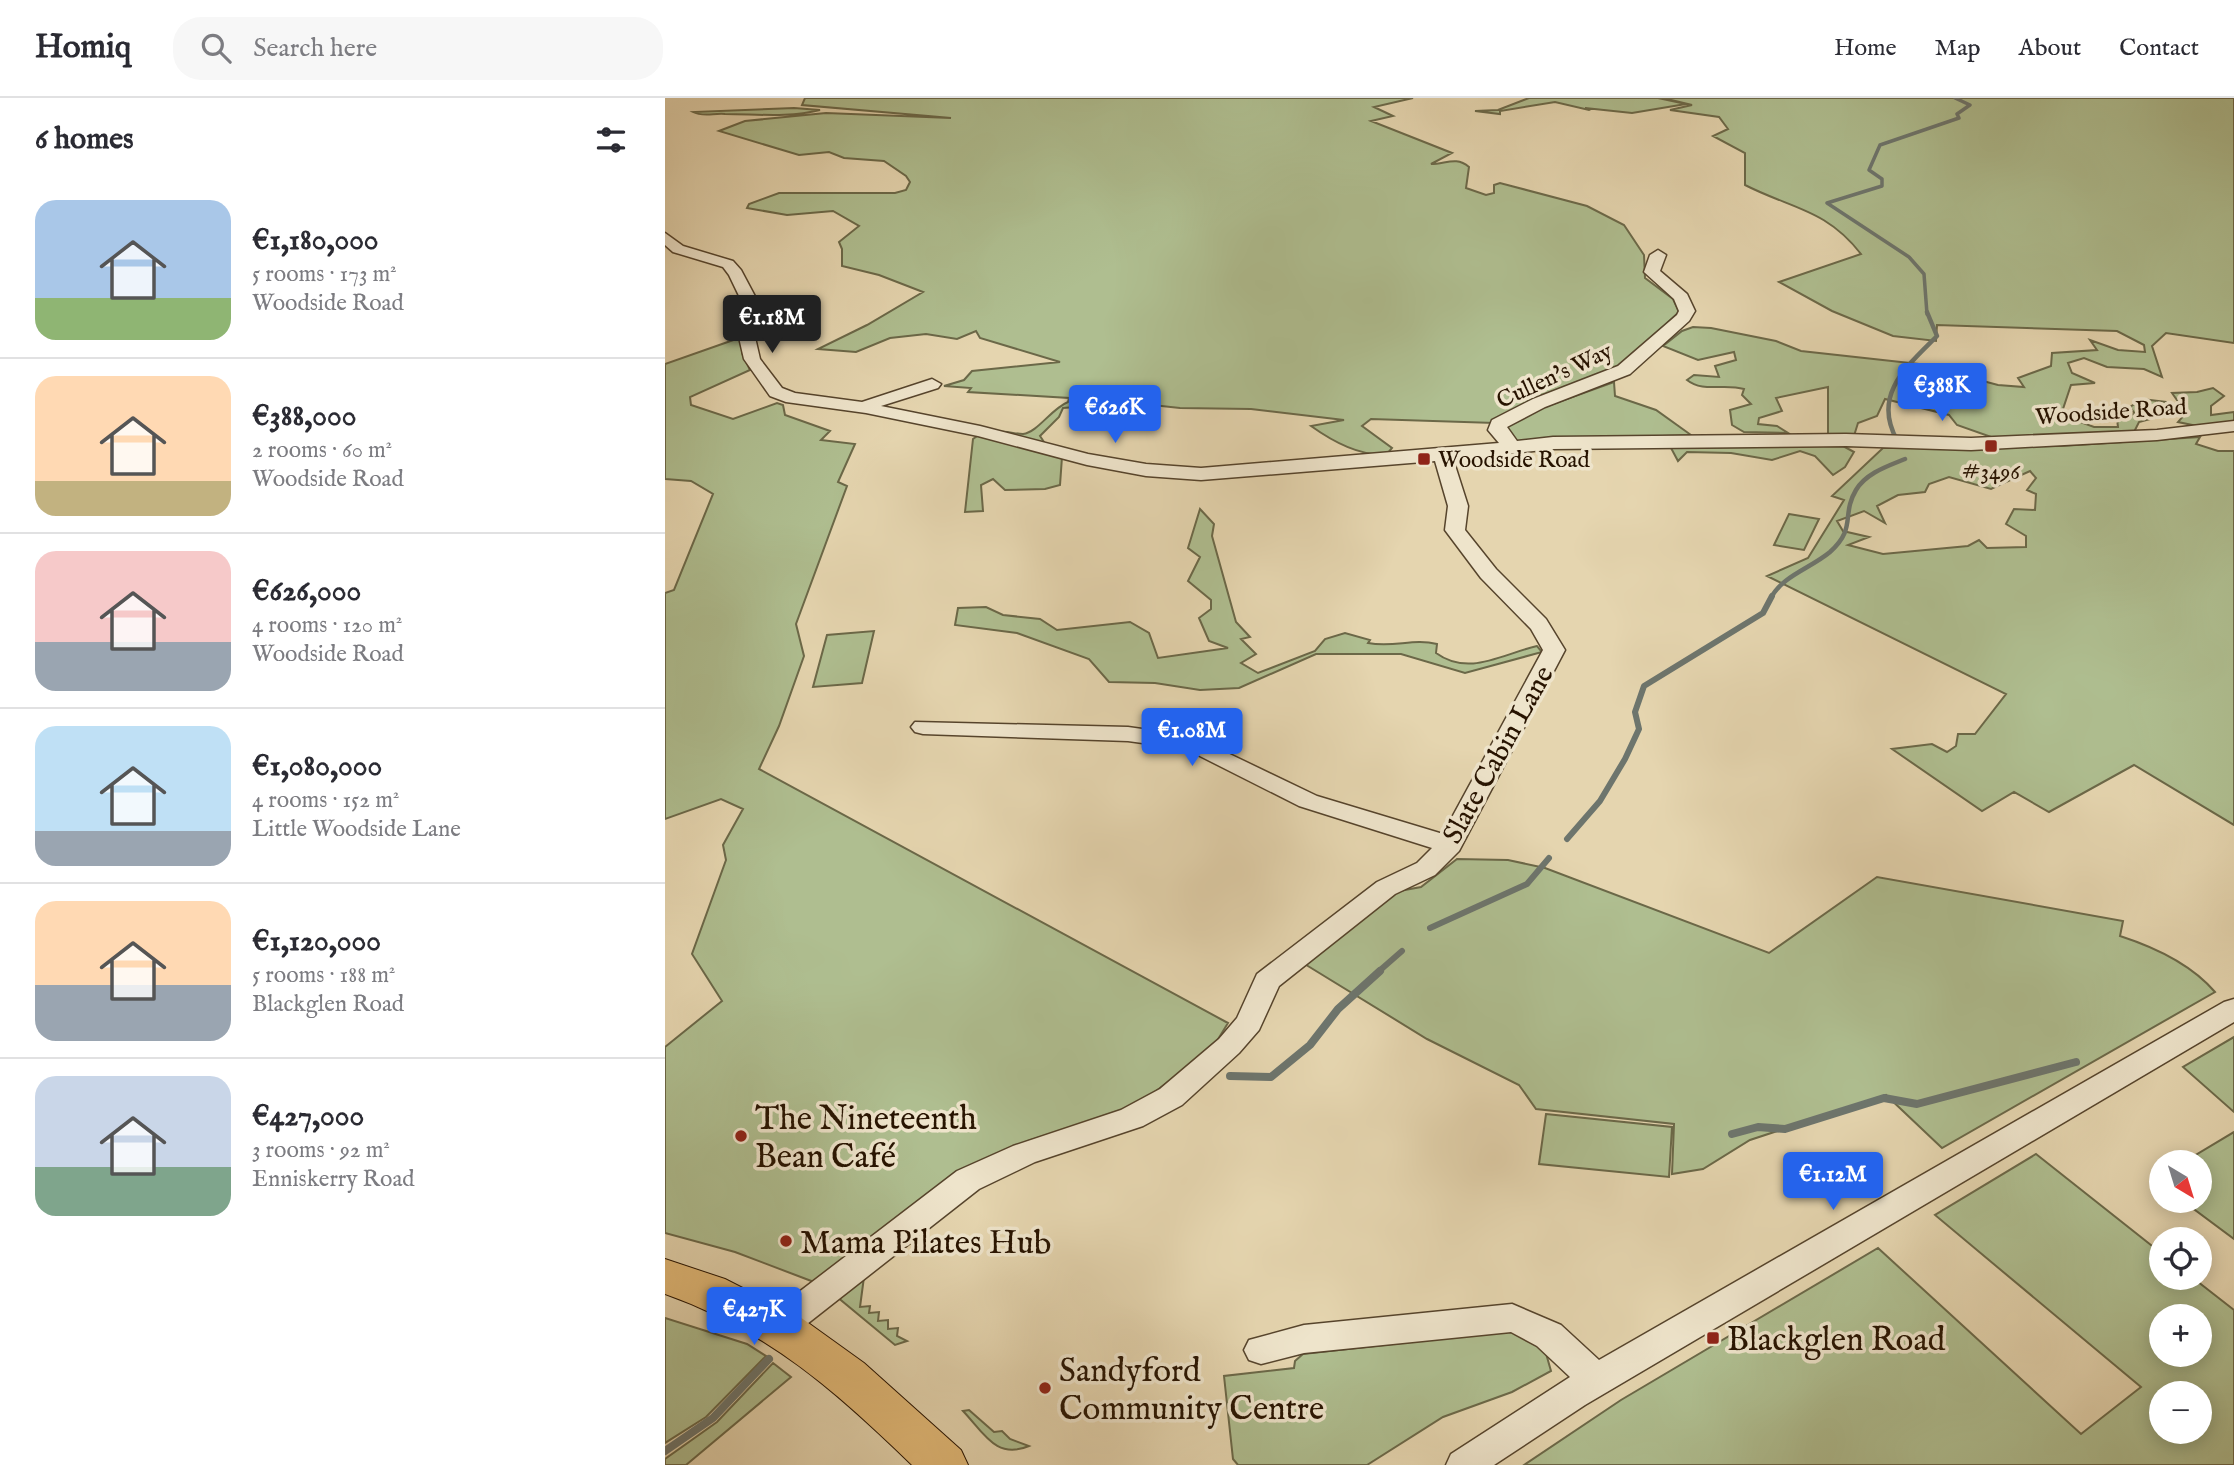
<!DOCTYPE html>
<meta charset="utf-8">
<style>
body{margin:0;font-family:"IM FELL English",serif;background:#f7f7f7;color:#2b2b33;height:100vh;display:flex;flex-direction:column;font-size:26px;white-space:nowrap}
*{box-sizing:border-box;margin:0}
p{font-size:23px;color:#7c7c81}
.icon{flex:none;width:38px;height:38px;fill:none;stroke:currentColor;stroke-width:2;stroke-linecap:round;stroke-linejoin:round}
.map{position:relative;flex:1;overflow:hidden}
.sheet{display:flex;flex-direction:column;background:#fff;width:665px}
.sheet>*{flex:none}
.needle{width:46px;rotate:142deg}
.fabs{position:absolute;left:1484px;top:1052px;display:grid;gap:14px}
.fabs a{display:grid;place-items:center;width:63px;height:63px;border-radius:50%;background:#fff;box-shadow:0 4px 18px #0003;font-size:35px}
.price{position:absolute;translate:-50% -60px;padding:0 16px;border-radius:7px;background:#2563eb;color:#fff;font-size:23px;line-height:46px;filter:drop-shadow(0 2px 4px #0008)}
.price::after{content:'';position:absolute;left:50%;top:42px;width:21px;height:16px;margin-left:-10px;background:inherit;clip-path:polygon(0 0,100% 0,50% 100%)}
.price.current{background:#222;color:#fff}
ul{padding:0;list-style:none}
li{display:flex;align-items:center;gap:21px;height:175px;padding:0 35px}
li+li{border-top:2px solid #e1e1e2}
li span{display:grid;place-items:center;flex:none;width:196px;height:140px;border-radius:21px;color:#555}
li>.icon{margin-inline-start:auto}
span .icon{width:84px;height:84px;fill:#fffc;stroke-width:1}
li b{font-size:30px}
h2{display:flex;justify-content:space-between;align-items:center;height:84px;padding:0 35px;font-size:30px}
header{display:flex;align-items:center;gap:42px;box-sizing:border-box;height:98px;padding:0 35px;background:#fff;border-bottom:2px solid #e1e1e2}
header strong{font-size:33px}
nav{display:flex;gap:38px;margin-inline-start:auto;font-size:24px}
.search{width:490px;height:63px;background:#f7f7f7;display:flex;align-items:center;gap:18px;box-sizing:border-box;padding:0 24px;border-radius:28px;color:#7c7c81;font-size:26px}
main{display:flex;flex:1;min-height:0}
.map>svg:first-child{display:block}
</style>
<header>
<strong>Homiq</strong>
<div class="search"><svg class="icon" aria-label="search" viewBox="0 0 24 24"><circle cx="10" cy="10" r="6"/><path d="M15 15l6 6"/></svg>Search here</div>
<nav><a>Home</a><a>Map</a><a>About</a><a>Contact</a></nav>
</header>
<main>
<section class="sheet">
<h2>6 homes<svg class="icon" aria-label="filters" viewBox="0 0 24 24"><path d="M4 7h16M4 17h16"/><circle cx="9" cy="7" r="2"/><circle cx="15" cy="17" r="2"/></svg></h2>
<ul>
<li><span style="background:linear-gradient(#a9c7e8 70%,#8fb573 0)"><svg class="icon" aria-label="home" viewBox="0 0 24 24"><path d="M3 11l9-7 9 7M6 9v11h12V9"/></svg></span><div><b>€1,180,000</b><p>5 rooms · 173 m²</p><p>Woodside Road</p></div></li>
<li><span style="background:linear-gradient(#ffd9b3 75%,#c2b280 0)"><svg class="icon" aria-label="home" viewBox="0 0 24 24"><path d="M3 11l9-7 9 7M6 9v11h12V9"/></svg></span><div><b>€388,000</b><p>2 rooms · 60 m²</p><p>Woodside Road</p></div></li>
<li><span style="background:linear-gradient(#f6c9c9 65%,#9aa5b1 0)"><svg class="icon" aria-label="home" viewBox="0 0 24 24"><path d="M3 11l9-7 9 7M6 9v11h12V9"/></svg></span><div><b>€626,000</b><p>4 rooms · 120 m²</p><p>Woodside Road</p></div></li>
<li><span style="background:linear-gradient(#bfe0f5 75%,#9aa5b1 0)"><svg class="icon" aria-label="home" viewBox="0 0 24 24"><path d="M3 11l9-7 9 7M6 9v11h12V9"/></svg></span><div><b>€1,080,000</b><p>4 rooms · 152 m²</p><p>Little Woodside Lane</p></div></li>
<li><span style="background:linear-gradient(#ffd9b3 60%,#9aa5b1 0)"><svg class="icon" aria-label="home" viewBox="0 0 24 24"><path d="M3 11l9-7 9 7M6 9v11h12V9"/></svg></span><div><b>€1,120,000</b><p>5 rooms · 188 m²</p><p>Blackglen Road</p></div></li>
<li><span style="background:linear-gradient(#c9d6e8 65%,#7fa58c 0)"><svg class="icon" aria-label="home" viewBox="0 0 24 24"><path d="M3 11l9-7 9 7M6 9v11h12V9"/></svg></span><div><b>€427,000</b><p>3 rooms · 92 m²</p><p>Enniskerry Road</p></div></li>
</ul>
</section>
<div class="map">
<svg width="1569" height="1367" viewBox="0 0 1569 1367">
<rect width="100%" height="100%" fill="#e5d5af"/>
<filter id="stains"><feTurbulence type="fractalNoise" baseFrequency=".00286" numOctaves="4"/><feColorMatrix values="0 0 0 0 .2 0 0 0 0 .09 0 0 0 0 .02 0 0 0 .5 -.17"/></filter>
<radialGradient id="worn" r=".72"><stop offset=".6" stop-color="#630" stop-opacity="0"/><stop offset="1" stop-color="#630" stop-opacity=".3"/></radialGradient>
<path fill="#afbe90" stroke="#6b6848" stroke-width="2" fill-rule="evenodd" d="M 140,0 L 748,0 L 709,9 L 728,18 L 706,23 L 787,55 L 766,66 C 781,66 791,58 804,69 L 801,90 L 821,97 L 829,95 L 829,87 L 835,85 L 922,108 L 959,127 L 979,157 L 980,180 L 1008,201 L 1014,214 L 957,268 L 830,325 L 706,321 L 697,328 L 727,350 L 722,356 C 696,359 667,343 646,328 L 679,322 L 586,311 L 515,310 L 478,306 L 432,312 L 424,308 L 398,310 L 394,319 L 375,338 L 379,344 L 368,344 L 335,334 C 343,333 350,336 358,336 C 373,334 386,311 403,304 L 404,300 L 303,294 L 306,290 L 279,288 L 299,282 L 307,273 L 395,264 L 315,240 L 311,233 L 292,241 L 261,236 L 225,240 L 191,254 L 153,251 L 202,227 L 258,194 L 214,177 L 177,168 L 177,151 L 174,144 L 194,128 L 168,113 L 122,117 L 82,110 L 84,106 L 114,95 L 230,95 L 241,92 L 245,84 L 241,78 L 219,63 L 179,60 L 164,54 L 134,57 L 54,33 L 80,23 L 161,15 L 286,20 L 137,7 Z
M 864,0 L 993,0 L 1021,6 L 967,15 L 920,10 L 926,11 L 924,12 L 890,4 L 835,13 L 835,16 L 810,13 L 833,12 Z
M 998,0 L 1569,0 L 1569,245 L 1501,235 L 1487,248 L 1497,279 L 1479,271 L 1442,269 L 1419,260 L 1403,265 L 1407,275 L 1430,285 L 1406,287 L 1396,317 L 1429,329 L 1453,329 L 1452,321 L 1470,316 L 1465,309 L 1477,301 L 1501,304 L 1508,315 L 1474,324 L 1468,336 L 1329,340 L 1292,327 L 1284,317 L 1220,301 L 1212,318 L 1193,325 L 1188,341 L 1163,339 L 1163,289 L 1111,300 L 1117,313 L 1094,320 L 1093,326 L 1112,328 L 1123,335 L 1079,334 L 1067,327 L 1065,312 L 1086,306 L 1077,297 L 1079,291 C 1059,285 1038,295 1022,282 L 1029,277 L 1054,279 L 1050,268 L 1071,262 L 1069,254 L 1033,262 L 998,248 L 1017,233 L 1028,229 L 1046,230 L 1111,243 L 1136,253 L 1254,266 L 1333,287 L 1359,289 L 1353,280 L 1386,268 L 1387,255 L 1432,252 L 1425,242 L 1453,252 L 1480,254 L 1479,247 L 1452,233 L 1272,227 L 1271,243 L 1228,238 L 1167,213 L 1114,184 L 1196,156 C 1161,111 1127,111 1080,87 L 1080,55 L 1048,38 L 1063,31 L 1054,19 L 1005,12 L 1027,7 Z
M 129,10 L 155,12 C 123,20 92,16 60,16 C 49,15 37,19 28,14 Z
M 77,239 L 77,255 L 85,272 L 25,299 L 26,307 L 68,321 L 112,305 L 118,307 L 120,317 L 165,333 L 156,342 L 190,346 L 173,384 L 182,388 L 131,526 L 139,558 L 114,628 L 94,671 L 563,925 L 547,951 L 471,1008 L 363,1043 L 303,1069 L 149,1184 L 70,1154 L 0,1135 L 0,949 L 57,903 L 27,856 L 61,762 L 58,747 L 78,711 L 56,701 L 0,721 L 0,495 L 9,492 L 48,396 L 26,383 L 0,381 L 0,266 Z
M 949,284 L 950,298 L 991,312 L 1026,337 L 851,343 L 838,334 L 849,320 Z
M 1548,290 L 1559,298 L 1546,308 L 1546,317 L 1569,314 L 1569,326 L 1537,329 L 1513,324 L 1521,315 L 1507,295 L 1532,294 Z
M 315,336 L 397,359 L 395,387 L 380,391 L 340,392 L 328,381 L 316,387 L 318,413 L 300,414 L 308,341 Z
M 1535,339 L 1531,346 L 1553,353 L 1569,353 L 1569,727 L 1469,667 L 1384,714 L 1349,694 L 1317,713 L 1227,651 L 1267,646 L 1282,654 L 1291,648 L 1293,636 L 1310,636 L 1341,596 L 1102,478 L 1143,460 L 1179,402 L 1167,398 L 1218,350 L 1396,348 ZM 1365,373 L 1371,380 L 1362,392 L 1371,396 L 1370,412 L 1349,411 L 1341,426 L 1361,438 L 1361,449 L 1322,450 L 1314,442 L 1303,448 L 1218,456 L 1183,447 L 1204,439 L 1178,433 L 1172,423 L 1199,413 L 1220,425 L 1212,408 L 1233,397 L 1260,394 L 1264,386 L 1284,379 L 1326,391 Z
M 1178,348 L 1189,354 L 1180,369 L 1168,377 L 1150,358 L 1135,353 L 1107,362 L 1066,355 L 1022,354 L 1013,363 L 1006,350 Z
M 535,411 L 549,426 L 547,438 L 571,524 L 585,539 L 576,541 L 591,556 L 576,565 L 593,575 L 650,553 L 660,541 L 680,535 L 705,542 L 703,545 C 729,550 748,540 772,546 L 771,555 C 804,579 837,556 872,548 L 877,554 L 800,575 L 736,556 L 651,556 L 574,590 L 535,592 L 490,585 L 444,584 L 424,561 L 352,535 L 290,527 L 293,510 L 321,509 L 338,517 L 375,521 L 392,532 L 465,524 L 484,535 L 493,560 L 563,550 L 544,543 L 534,520 L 546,511 L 546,502 L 523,483 L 535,459 L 523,450 Z
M 1124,416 L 1154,421 L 1139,452 L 1109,447 Z
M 209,533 L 197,585 L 148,589 L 162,537 Z
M 792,761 L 843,762 L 880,770 L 1104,855 L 1212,779 L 1458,823 L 1455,838 C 1489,849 1526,866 1550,894 L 1277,1050 L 1221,997 L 1085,1042 L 1038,1071 L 1007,1076 L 1009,1026 L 871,1011 L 854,987 L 762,941 L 638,865 L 729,794 L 756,789 Z
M 1569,939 L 1569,1014 L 1518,969 Z
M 881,1016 L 1007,1029 L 1004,1079 L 874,1066 Z
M 1569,1034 L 1569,1141 L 1518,1103 L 1535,1102 L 1535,1064 L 1519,1064 Z
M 1371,1056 L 1496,1155 L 1496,1180 L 1528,1180 L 1569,1212 L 1569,1367 L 859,1367 L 956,1302 L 1213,1150 L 1416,1336 L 1476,1289 L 1270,1117 ZM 1496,1218 L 1535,1218 L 1535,1256 L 1496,1256 ZM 1496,1295 L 1535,1295 L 1535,1334 L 1496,1334 Z
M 199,1179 L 195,1209 L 205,1208 L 204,1215 L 214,1214 L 213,1223 L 223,1222 L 223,1231 L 233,1230 L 232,1238 L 242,1243 L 230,1247 L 171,1198 Z
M 0,1220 L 82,1246 L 101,1258 L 41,1319 L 0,1345 Z
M 845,1233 L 880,1252 L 886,1273 L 847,1294 L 778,1319 L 702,1367 L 573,1367 L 568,1361 L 559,1278 L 629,1270 L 630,1263 L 638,1256 Z
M 108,1265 L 126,1279 L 21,1367 L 0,1367 L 0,1361 L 52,1324 Z
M 304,1312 L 329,1334 L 337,1333 L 345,1341 L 364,1348 C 331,1362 319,1335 298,1313 Z"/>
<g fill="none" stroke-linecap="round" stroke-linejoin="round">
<path stroke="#6d756d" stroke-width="3.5" d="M 1262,216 L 1259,176 L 1244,159 L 1162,105 L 1217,88 L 1217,81 L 1204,72 L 1215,47 L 1294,20 L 1292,16 L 1305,7 L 1290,0"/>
<path stroke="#6d756d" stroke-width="4.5" d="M 1232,342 C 1207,297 1241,269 1272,238 L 1262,214
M 1106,500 C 1117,478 1146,470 1165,454 C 1192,430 1176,417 1191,392 C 1201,375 1223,368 1240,361"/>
<path stroke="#6d756d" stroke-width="6" d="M 902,741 L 935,703 L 960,661 L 974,631 L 970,614 L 979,588 L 1098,515 L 1107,498
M 765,830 L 862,786 L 884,760
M 713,874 L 737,853"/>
<path stroke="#6d756d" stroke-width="8" d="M 565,978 L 606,979 L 645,947 L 673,911 L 715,873
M 1067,1036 L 1093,1029 L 1120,1031 L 1219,1000 L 1252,1006 L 1411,964
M 0,1353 L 48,1320 L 104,1261"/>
<g stroke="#56442c" stroke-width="3">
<path id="minor" d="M 0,135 L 18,148 L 68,163 L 76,172 L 93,204 L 89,235 L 95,261 L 117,290 L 130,295 L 197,304 L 267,281 L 276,286 L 273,290 L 216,308 L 315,328 L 423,356 L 481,366 L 536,370 L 834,345 L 823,332 L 827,322 L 868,301 L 953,268 L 1012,217 L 1014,213 L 1009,201 L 979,174 L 985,157 L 993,152 L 1001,157 L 995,173 L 1022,196 L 1030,213 L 1024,223 L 965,276 L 880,309 L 842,329 L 852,343 L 888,339 L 1181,336 L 1306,340 L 1492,332 L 1569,323 L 1569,333 L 1492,342 L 1306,352 L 1181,348 L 888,351 L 788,361 L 803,408 L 800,432 L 831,471 L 881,521 L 900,552 L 794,753 L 770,777 L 730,796 L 614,888 L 594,932 L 574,955 L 517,1007 L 478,1028 L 370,1064 L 314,1091 L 128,1237 L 116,1241 L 104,1237 L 99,1227 L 104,1217 L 292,1073 L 348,1048 L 456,1012 L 495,991 L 554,941 L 572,920 L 592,876 L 712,784 L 752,765 L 767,750 L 634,708 L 521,651 L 463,643 L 258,636 L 250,634 L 246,629 L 250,624 L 463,629 L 527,638 L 652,698 L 778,736 L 878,552 L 866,531 L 816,480 L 780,432 L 783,408 L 770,363 L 536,382 L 481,378 L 422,367 L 313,338 L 201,315 L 121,304 L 105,298 L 79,261 L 73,235 L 77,204 L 64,177 L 58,169 L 8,154 L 0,147 Z
M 1569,901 L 1569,924 L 920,1307 L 829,1367 L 781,1367 L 786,1356 L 905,1279 L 872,1248 L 846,1234 L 639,1255 L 596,1266 L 584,1262 L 579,1252 L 584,1242 L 639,1227 L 847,1206 L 896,1227 L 934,1262 L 1559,904 Z"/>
</g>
<g stroke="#271300" stroke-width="2">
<path id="major" d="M 0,1161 L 60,1181 L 135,1219 L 199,1265 L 296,1352 L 303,1367 L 247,1367 C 171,1293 102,1232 0,1196 Z"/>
</g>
<use href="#minor" fill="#eee4cb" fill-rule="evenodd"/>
<use href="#major" fill="#e2ba78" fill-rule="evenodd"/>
</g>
<g fill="#8f2418" stroke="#eee4cb" stroke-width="2.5">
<rect x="1319" y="341" width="14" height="14" rx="3.5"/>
<rect x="752" y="354" width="14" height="14" rx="3.5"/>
<circle cx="76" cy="1038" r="7"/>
<circle cx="121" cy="1143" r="7"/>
<rect x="1041" y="1233" width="14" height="14" rx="3.5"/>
<circle cx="380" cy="1290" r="7"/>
</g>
<g text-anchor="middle" stroke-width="7" stroke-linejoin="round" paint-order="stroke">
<g font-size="23" fill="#271300" stroke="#eee4cb">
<text transform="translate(889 277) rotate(-25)" y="8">Cullen's Way</text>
<text transform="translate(1446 313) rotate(-4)" y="8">Woodside Road</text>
</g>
<g font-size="23" fill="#271300" stroke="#eee4cb" text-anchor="start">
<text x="773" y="369">Woodside Road</text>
<text x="1326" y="381" text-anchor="middle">#3496</text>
</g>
<g font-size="28" fill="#271300" stroke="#eee4cb">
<text transform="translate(832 656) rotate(-61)" y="10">Slate Cabin Lane</text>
</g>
<g font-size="33" fill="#271300" stroke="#eee4cb" text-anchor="start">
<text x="90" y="1031">The Nineteenth<tspan x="90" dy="38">Bean Café</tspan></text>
<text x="135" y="1155">Mama Pilates Hub</text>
<text x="1062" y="1252">Blackglen Road</text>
<text x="394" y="1283">Sandyford<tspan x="394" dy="38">Community Centre</tspan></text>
</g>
</g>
<rect width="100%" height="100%" filter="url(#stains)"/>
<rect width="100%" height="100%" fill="url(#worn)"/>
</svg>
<div class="fabs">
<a><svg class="needle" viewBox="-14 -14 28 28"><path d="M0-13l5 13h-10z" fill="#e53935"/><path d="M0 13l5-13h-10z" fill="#7c7c81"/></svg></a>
<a><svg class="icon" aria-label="locate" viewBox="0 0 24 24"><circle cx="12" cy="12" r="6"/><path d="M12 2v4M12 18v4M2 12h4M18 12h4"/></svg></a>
<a>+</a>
<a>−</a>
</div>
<b class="price current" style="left:107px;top:257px">€1.18M</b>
<b class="price" style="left:1277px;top:325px">€388K</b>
<b class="price" style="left:450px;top:347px">€626K</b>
<b class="price" style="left:527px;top:670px">€1.08M</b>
<b class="price" style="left:1168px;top:1114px">€1.12M</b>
<b class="price" style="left:89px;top:1249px">€427K</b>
</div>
</main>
